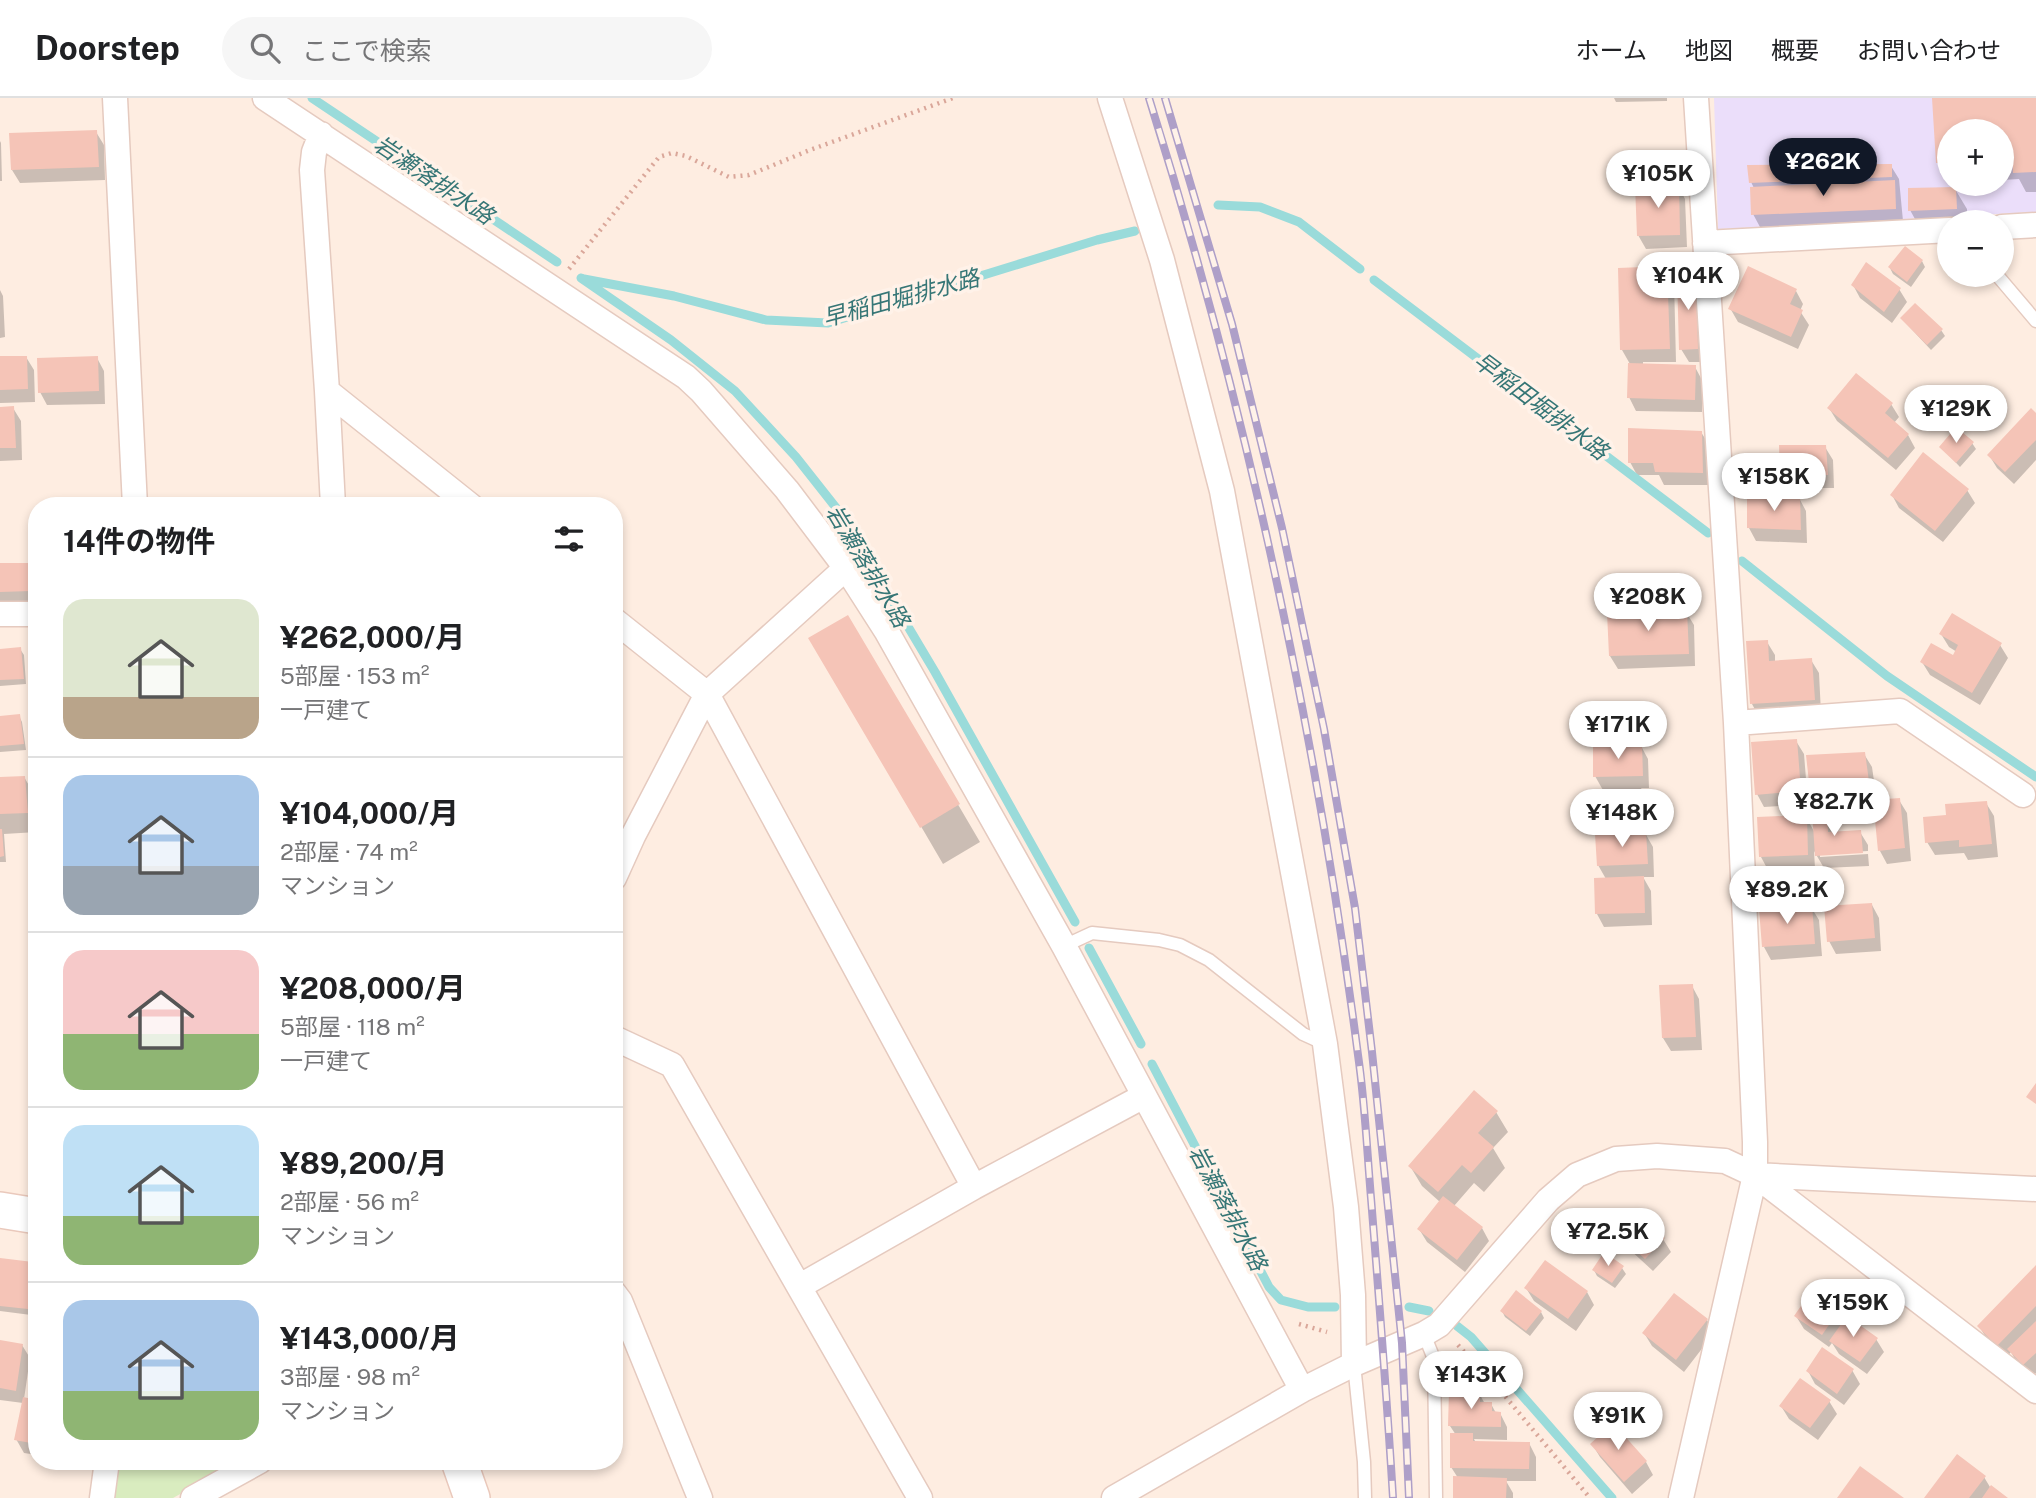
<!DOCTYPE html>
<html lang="ja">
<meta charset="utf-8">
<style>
body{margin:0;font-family:"Public Sans","Noto Sans JP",sans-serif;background:#f6f6f6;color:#202124;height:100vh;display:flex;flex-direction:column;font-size:26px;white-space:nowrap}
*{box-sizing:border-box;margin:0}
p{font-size:23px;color:#757577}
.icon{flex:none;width:38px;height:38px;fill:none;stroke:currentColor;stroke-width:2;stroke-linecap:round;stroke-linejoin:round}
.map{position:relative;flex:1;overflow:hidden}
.details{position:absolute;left:28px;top:399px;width:595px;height:973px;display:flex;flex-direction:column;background:#fff;border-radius:28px;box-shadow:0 4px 10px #0003}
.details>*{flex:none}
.controls{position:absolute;left:1937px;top:21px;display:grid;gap:14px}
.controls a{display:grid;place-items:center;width:77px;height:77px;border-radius:50%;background:#fff;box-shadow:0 4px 10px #0003;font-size:35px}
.price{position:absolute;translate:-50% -60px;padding:0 16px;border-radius:24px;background:#fff;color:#222;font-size:23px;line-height:46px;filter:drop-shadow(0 2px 4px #0008)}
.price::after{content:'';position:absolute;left:50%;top:42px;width:21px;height:16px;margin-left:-10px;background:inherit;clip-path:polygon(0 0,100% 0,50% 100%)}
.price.on{background:#111827;color:#fff}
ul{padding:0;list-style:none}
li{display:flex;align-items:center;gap:21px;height:175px;padding:0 35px}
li+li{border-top:2px solid #e0e0e0}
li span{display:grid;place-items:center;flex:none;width:196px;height:140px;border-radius:21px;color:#555}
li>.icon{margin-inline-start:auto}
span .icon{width:84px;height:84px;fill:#fffc;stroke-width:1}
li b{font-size:30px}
h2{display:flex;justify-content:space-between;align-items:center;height:84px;padding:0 35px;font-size:30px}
header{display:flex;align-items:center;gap:42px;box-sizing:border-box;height:98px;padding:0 35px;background:#fff;border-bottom:2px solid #e0e0e0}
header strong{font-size:33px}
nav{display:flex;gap:38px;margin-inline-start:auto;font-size:24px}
.search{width:490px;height:63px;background:#f6f6f6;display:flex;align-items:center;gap:18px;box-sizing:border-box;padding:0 24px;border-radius:38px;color:#757577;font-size:26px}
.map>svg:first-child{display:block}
</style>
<header>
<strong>Doorstep</strong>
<div class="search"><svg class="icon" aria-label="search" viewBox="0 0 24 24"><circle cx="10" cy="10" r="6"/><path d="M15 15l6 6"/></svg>ここで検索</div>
<nav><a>ホーム</a><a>地図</a><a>概要</a><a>お問い合わせ</a></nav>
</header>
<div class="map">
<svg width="2036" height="1400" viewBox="0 0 2036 1400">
<rect width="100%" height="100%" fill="#feede1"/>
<path fill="#ebdefa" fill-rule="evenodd" d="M 1714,0 L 2036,0 L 2036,114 L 1718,131 ZM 1950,33 L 2002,33 L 2002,86 L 1950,86 Z"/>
<path fill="#d9ecbf" d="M 118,1363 L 240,1363 L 173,1400 L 113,1400 Z"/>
<path fill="#0003" d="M 1614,0 L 1667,0 L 1667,3 L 1616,4 Z
M 1934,0 L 2036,0 L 2036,94 L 2026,94 L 2019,81 L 2002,82 L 2002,33 L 1950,33 L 1949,85 L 1938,65 Z
M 96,34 L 104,47 L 105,82 L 20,85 L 12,72 Z
M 0,43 L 1,45 L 2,83 L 0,83 Z
M 1891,68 L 1899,81 L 1903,123 L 1760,129 L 1753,116 L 1754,90 L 1751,84 Z
M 1678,87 L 1685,101 L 1687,149 L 1646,151 L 1638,137 Z
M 1955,91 L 1967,111 L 1967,124 L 1950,124 L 1921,132 L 1910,112 Z
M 1922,163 L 1925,169 L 1911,189 L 1893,176 L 1890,170 Z
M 1666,170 L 1674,183 L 1676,264 L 1643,264 L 1643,268 L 1695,269 L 1702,282 L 1702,314 L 1636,313 L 1629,299 L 1630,266 L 1622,252 Z
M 1679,179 L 1703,191 L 1705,264 L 1689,264 L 1681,251 Z
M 1853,187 L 1899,191 L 1907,204 L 1892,225 L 1860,200 Z
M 0,192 L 3,198 L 5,239 L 0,240 Z
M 1796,193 L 1803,206 L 1800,213 L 1809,227 L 1798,251 L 1738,224 L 1730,210 Z
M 1902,221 L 1941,232 L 1945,238 L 1931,252 Z
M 26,259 L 34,272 L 35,304 L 0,305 L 0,260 Z
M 97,260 L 104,273 L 105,306 L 47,307 L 40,294 Z
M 1891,306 L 1899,319 L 1894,325 L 1908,337 L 1915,350 L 1896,372 L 1837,323 L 1829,310 Z
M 13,310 L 21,323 L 22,362 L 0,363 L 0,311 Z
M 2036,317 L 2036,362 L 2014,386 L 1997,370 L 1989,357 Z
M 1701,334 L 1709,347 L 1710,387 L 1664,387 L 1659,377 L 1637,377 L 1630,364 Z
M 1972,345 L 1976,351 L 1960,369 L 1941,349 Z
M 1825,349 L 1833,362 L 1834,390 L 1790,390 L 1782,377 Z
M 1967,392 L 1975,405 L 1943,444 L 1899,410 L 1892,397 Z
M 1799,400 L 1806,413 L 1807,445 L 1756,443 L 1749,430 Z
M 0,467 L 32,467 L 37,475 L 37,506 L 0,507 Z
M 1686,514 L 1694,527 L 1695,568 L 1618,571 L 1610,558 Z
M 848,519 L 980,744 L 943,766 L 811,540 Z
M 1941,536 L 2000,547 L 2008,560 L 1980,607 L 1930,577 L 1922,564 L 1953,560 L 1957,554 L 1949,549 Z
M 1767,544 L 1775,557 L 1775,564 L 1811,562 L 1819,575 L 1821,615 L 1759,619 L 1752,606 Z
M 20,551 L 24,557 L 26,586 L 0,588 L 0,552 Z
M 19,618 L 22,624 L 26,652 L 0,654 L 0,620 Z
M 1796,643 L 1804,656 L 1808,706 L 1764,709 L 1757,696 Z
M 1641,648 L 1648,661 L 1649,690 L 1641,690 L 1650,706 L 1651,731 L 1605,732 L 1597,719 L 1604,694 L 1595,678 Z
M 1864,656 L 1872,669 L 1877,704 L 1899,702 L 1907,715 L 1911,763 L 1887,766 L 1880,753 L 1875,704 L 1819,706 L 1812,693 Z
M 24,679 L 36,699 L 37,734 L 4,736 L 6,764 L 0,764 L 0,681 Z
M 1986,705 L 1994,718 L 1998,759 L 1968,762 L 1964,755 L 1935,757 L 1927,744 L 1948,718 Z
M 1826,714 L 1833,727 L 1834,735 L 1860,734 L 1868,747 L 1868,753 L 1820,756 L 1820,759 L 1868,756 L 1869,768 L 1824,770 L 1814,753 L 1815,770 L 1768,772 L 1761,759 L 1806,719 L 1815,735 Z
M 1645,735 L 1653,749 L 1654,779 L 1643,779 L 1651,793 L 1652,827 L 1604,829 L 1597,816 L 1606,781 L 1598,767 Z
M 1872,807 L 1879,820 L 1881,853 L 1836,856 L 1829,843 Z
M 1811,809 L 1819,822 L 1822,858 L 1771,862 L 1764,849 Z
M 1692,888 L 1699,901 L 1702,952 L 1671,953 L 1663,940 Z
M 1496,1014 L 1508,1034 L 1493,1050 L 1505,1070 L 1484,1094 L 1474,1085 L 1454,1108 L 1482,1130 L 1489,1143 L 1465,1174 L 1427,1144 L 1419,1131 L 1440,1104 L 1422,1088 L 1410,1068 Z
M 1620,1137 L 1663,1141 L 1671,1154 L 1653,1173 L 1628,1150 Z
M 0,1156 L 0,1162 L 32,1166 L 36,1172 L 31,1217 L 0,1213 Z
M 2036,1169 L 2036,1275 L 2032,1279 L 2017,1265 L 2011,1254 L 2006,1260 L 1987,1241 L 1979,1228 Z
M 1622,1170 L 1626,1176 L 1615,1190 L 1597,1178 L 1594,1172 Z
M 1526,1190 L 1587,1194 L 1594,1207 L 1576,1233 L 1534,1203 Z
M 1502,1213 L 1541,1214 L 1544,1220 L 1530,1238 L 1505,1219 Z
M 1838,1213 L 1845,1224 L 1876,1241 L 1884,1254 L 1867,1276 L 1839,1256 L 1832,1245 L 1829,1249 L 1804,1231 L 1796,1218 Z
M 1707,1222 L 1714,1235 L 1684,1274 L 1652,1248 L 1644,1235 Z
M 0,1244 L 22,1247 L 30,1260 L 24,1301 L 37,1304 L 37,1357 L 24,1355 L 16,1341 L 23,1305 L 0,1302 Z
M 1852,1272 L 1860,1286 L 1844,1307 L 1815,1286 L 1808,1273 Z
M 1479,1295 L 1485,1306 L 1491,1306 L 1496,1315 L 1500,1315 L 1507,1329 L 1507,1342 L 1474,1341 L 1476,1345 L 1529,1345 L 1536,1359 L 1536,1383 L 1506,1383 L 1513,1395 L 1513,1400 L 1454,1400 L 1458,1380 L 1451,1369 L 1456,1337 L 1450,1328 Z
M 1829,1303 L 1837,1316 L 1818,1342 L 1789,1321 L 1781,1308 Z
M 1592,1346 L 1646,1364 L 1653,1377 L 1632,1396 L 1600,1359 Z
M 70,1363 L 94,1363 L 94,1368 Z
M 1984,1379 L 1990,1389 L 2005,1400 L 1926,1400 Z"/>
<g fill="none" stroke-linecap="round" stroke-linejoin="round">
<path stroke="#9adbda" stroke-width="9" d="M 312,0 L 557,164
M 1218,107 L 1260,109 L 1299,124 L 1360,171
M 581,180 L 671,242 L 735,293 L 796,359 L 841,416 L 935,574 L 1075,824
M 584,181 L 674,198 L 766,222 L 828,225 L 1097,142 L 1135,133
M 1374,182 L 1708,435
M 1742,463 L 1887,578 L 2036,679
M 1089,850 L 1141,946
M 1152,966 L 1269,1189 L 1281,1202 L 1308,1209 L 1335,1209
M 1409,1209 L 1429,1213
M 1457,1228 L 1471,1239 L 1612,1400"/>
</g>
<path fill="#f5c4b7" d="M 1932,0 L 2036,0 L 2036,74 L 2013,75 L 2012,61 L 2002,62 L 2002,33 L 1950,33 L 1950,65 L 1936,65 Z
M 97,32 L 99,69 L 11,72 L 9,35 Z
M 1892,66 L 1892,79 L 1749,85 L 1747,67 Z
M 1895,82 L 1896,111 L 1751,117 L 1750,89 Z
M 1679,86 L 1680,137 L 1637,138 L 1635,87 Z
M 1956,89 L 1957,111 L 1908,113 L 1908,90 Z
M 1905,148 L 1923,162 L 1907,184 L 1888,169 Z
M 1866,164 L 1901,190 L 1884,214 L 1851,187 Z
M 1667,168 L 1670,251 L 1620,252 L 1618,170 Z
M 1748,168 L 1797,191 L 1790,206 L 1803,212 L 1791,239 L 1728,211 Z
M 1696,176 L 1698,251 L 1679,252 L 1677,177 Z
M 1915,205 L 1943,231 L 1927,247 L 1900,220 Z
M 0,258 L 27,258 L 28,291 L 0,292 Z
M 98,258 L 99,293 L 38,295 L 37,260 Z
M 1628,265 L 1696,267 L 1695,302 L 1627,300 Z
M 1856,275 L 1893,305 L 1885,315 L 1909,336 L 1888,360 L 1827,310 Z
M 14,308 L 16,350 L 0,350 L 0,309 Z
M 2031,310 L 2036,315 L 2036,342 L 2005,374 L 1987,357 Z
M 1956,329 L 1974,344 L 1956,365 L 1939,349 Z
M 1628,330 L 1702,333 L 1703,375 L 1655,374 L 1653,365 L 1628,365 Z
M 1779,347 L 1826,347 L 1828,377 L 1780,377 Z
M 1923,354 L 1969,391 L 1935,433 L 1890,397 Z
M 1747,398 L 1800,398 L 1801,432 L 1747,430 Z
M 0,465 L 33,465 L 31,493 L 0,494 Z
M 1687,512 L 1689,556 L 1609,558 L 1607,514 Z
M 1952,515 L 2002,545 L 1972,595 L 1920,564 L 1931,545 L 1953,557 L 1958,547 L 1939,536 Z
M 848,517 L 960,706 L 920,730 L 808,540 Z
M 1768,542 L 1769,563 L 1812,560 L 1815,602 L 1750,606 L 1746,543 Z
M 21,549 L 24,581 L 0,582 L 0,551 Z
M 20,616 L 24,646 L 0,648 L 0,618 Z
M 1797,641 L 1801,693 L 1755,697 L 1751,644 Z
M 1642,646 L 1643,678 L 1593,679 L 1593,647 Z
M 1865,654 L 1870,691 L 1810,693 L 1806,657 Z
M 25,678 L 28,715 L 0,716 L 0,679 Z
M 1644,691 L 1645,718 L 1596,720 L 1594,693 Z
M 1900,700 L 1905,750 L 1878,753 L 1873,702 Z
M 1987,703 L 1992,746 L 1959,749 L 1959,742 L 1925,745 L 1923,719 L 1946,717 L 1945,706 Z
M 1827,712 L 1828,734 L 1861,732 L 1863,755 L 1815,758 L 1812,713 Z
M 1807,717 L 1808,757 L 1759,759 L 1757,719 Z
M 0,731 L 2,731 L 4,758 L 0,759 Z
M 1646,734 L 1648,766 L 1597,768 L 1595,736 Z
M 1644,778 L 1645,815 L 1595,816 L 1594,780 Z
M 1872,805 L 1875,840 L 1827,844 L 1824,808 Z
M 1812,807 L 1815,846 L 1762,849 L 1759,811 Z
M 1693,886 L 1696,939 L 1662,940 L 1659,887 Z
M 2036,985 L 2036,1006 L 2026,999 Z
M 1474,992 L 1498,1013 L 1478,1035 L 1494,1049 L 1471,1075 L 1462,1067 L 1438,1094 L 1408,1068 Z
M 1443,1098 L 1483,1129 L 1457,1162 L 1417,1131 Z
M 1637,1115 L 1665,1140 L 1645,1161 L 1618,1137 Z
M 1604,1154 L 1624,1168 L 1612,1185 L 1592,1172 Z
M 0,1160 L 33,1164 L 28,1211 L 0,1208 Z
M 1545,1162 L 1588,1193 L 1568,1221 L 1524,1190 Z
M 2036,1167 L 2036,1208 L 1997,1248 L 1977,1228 Z
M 1516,1192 L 1542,1213 L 1526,1233 L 1500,1213 Z
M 1812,1192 L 1840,1211 L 1822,1237 L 1794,1218 Z
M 1674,1195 L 1708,1221 L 1676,1262 L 1642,1235 Z
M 1847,1218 L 1878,1240 L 1860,1264 L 1829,1243 Z
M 2036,1223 L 2036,1255 L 2023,1267 L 2007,1251 Z
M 0,1242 L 23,1246 L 16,1293 L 0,1290 Z
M 1822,1249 L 1854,1271 L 1837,1296 L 1806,1273 Z
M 1800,1280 L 1831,1302 L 1810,1330 L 1779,1308 Z
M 1449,1293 L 1480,1294 L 1480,1304 L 1492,1304 L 1492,1313 L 1501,1314 L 1501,1329 L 1448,1328 Z
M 23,1299 L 37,1302 L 37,1346 L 14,1342 Z
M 1613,1325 L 1647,1363 L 1624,1384 L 1590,1346 Z
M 1450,1335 L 1473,1335 L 1473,1343 L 1530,1344 L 1529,1371 L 1450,1370 Z
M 1957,1356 L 1986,1378 L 1969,1400 L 1924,1400 Z
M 1860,1368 L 1904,1400 L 1837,1400 Z
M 1453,1378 L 1507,1380 L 1506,1400 L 1453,1400 Z
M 1991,1387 L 2008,1400 L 1982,1400 Z"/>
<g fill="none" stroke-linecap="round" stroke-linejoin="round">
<g stroke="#e5cabf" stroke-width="15">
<path id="lane" d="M 1997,177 L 2036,223
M 1064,848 L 1092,835 L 1159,842 L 1180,847 L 1209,862 L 1303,936 L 1325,946
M 1424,1236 L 1434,1261 L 1436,1400
M 1354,1266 L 1364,1364 L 1365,1400"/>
</g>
<g stroke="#e5cabf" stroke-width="27">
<path id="street" d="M 115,0 L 135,408
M 265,0 L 686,279 L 701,293 L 787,392 L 846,470 L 887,534 L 1064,848 L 1302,1292
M 1110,0 L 1162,162 L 1222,393 L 1325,946 L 1346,1109 L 1353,1197 L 1354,1266
M 321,36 L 314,54 L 312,72 L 327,293 L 471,408
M 2002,129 L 2036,127
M 1705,145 L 1950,132
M 327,293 L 333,408
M 0,516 L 37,516
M 614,522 L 707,596 L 974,1089
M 1736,625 L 1900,613 L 2023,697
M 614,780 L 633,738 L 707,596 L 846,470
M 614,940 L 672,967 L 920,1400
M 1755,1077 L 2036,1091
M 800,1188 L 974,1089 L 1144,998
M 614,1195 L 620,1203 L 700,1400
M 102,1400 L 107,1363
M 193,1400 L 260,1363
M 1114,1400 L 1302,1292 L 1354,1266 L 1424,1236 L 1439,1227 L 1548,1102 L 1577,1077 L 1616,1061 L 1657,1058 L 1725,1063 L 1755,1077 L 2036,1293
M 1681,1400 L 1755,1077 L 1755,1044 L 1736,625 L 1696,0"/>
</g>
<g stroke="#eac9bc" stroke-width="38">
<path id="secondary" d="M 0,1112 L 37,1118
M 459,1363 L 472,1400"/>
</g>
<path stroke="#daa79a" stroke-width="4.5" stroke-dasharray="2 5" stroke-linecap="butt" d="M 569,171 L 659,59 L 672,55 L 686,58 L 729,79 L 749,77 L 810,52 L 953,0
M 1299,1226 L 1327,1234
M 1458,1247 L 1504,1297 L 1590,1400"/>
<use href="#lane" stroke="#fff" stroke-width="12"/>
<use href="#street" stroke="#fff" stroke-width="24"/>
<use href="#secondary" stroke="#fff" stroke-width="35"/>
<g stroke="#ae9fc8" stroke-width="8">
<path id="rail" d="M 1149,0 C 1247,312 1316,633 1358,957 C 1365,1005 1367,1053 1371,1100 C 1379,1200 1387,1300 1393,1400
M 1165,0 L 1232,226 L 1282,430 L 1324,631 L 1355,810 L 1372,954 L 1402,1245 L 1409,1400"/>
</g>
<use href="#rail" stroke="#fff2e9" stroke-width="5" stroke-dasharray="16" stroke-linecap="butt"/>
</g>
<g text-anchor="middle" stroke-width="7" stroke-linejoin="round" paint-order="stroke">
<g font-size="23" font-style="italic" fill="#367676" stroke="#fff2e9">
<text transform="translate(434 82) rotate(34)" y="8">岩瀬落排水路</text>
<text transform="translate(901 200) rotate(-15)" y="8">早稲田堀排水路</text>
<text transform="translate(1541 308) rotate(37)" y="8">早稲田堀排水路</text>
<text transform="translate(868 468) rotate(59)" y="8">岩瀬落排水路</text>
<text transform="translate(1228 1110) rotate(62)" y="8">岩瀬落排水路</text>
</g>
</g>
</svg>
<div class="controls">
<a>+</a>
<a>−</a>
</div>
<b class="price on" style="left:1823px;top:100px">¥262K</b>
<b class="price" style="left:1658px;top:112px">¥105K</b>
<b class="price" style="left:1688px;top:214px">¥104K</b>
<b class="price" style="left:1956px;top:347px">¥129K</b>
<b class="price" style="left:1774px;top:415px">¥158K</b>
<b class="price" style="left:1648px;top:535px">¥208K</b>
<b class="price" style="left:1618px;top:663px">¥171K</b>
<b class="price" style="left:1834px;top:740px">¥82.7K</b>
<b class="price" style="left:1622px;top:751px">¥148K</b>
<b class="price" style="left:1787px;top:828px">¥89.2K</b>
<b class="price" style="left:1608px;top:1170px">¥72.5K</b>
<b class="price" style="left:1853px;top:1241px">¥159K</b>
<b class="price" style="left:1471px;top:1313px">¥143K</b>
<b class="price" style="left:1618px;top:1354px">¥91K</b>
<section class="details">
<h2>14件の物件<svg class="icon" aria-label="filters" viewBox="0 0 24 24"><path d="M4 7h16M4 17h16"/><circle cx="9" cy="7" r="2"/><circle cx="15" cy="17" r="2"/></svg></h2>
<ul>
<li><span style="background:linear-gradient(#dfe7d0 70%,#b9a48a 0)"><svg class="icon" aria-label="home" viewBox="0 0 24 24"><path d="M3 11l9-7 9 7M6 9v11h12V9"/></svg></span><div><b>¥262,000/月</b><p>5部屋 · 153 m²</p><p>一戸建て</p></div></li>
<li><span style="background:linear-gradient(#a9c7e8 65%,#9aa5b1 0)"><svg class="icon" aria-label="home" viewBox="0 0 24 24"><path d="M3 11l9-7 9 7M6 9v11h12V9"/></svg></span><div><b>¥104,000/月</b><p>2部屋 · 74 m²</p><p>マンション</p></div></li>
<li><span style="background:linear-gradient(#f6c9c9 60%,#8fb573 0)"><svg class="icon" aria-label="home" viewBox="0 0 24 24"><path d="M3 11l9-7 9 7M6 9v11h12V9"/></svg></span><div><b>¥208,000/月</b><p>5部屋 · 118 m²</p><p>一戸建て</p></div></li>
<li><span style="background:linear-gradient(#bfe0f5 65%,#8fb573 0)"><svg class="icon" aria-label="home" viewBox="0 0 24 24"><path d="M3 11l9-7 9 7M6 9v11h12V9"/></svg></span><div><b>¥89,200/月</b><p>2部屋 · 56 m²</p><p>マンション</p></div></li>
<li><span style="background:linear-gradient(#a9c7e8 65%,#8fb573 0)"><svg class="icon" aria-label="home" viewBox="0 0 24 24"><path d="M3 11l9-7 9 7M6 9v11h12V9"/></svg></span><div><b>¥143,000/月</b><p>3部屋 · 98 m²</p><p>マンション</p></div></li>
</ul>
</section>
</div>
